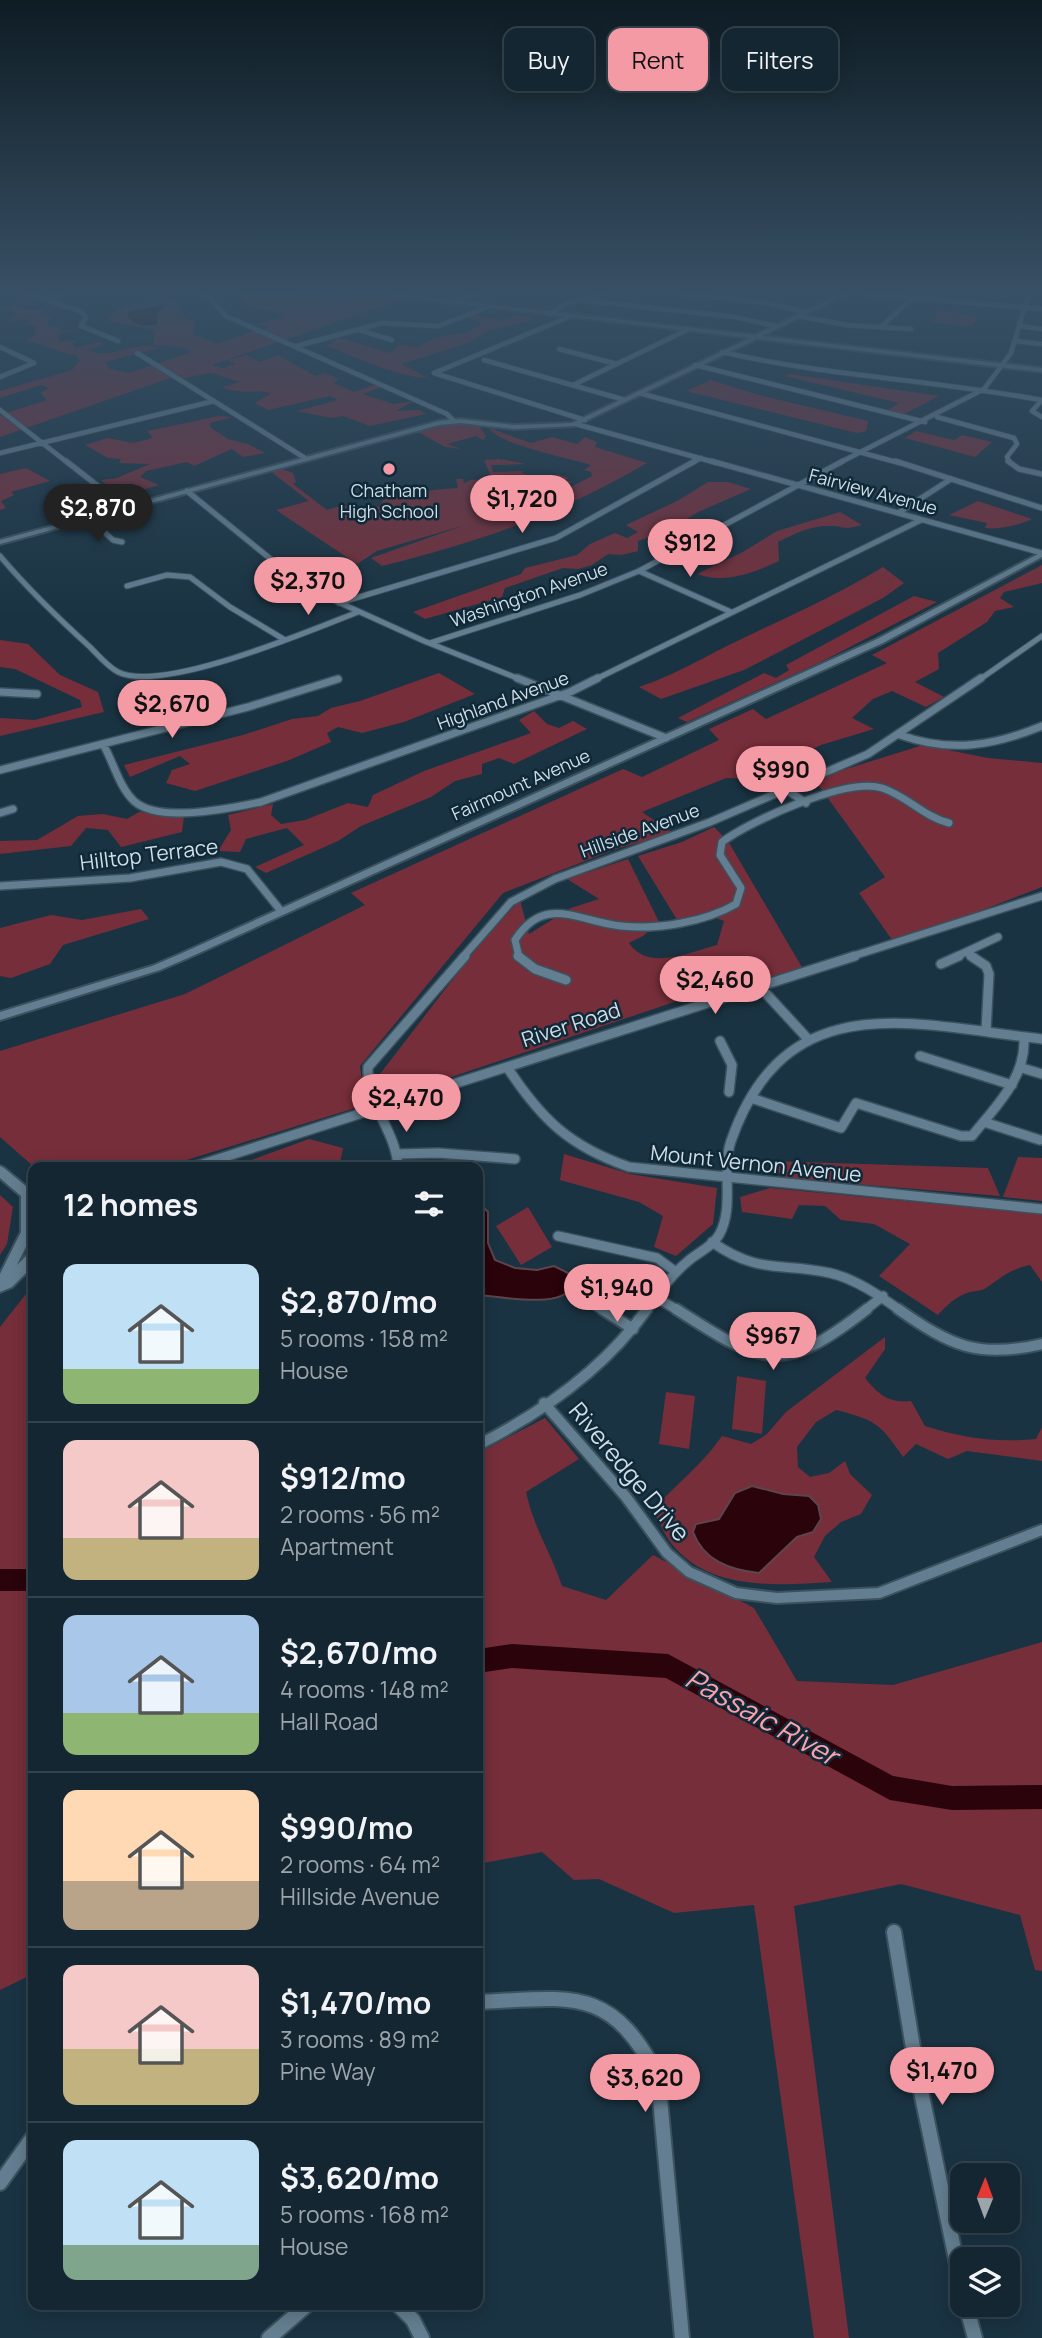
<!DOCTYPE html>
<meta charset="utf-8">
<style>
body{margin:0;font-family:Manrope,sans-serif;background:#21323e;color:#f1f3f6;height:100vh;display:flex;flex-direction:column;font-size:26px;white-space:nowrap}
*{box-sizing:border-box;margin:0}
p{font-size:23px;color:#9da5ac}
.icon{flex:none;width:38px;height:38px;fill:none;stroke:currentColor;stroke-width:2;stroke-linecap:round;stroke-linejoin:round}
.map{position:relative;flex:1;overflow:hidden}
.drawer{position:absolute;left:28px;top:1162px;width:455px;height:1148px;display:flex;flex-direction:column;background:#142632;border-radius:14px;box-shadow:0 4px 18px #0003,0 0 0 2px #33434d}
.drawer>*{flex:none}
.guide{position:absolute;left:504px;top:28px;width:432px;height:63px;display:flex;gap:14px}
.needle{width:46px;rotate:1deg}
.tools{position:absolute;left:950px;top:2163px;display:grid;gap:14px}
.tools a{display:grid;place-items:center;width:70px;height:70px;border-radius:14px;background:#142632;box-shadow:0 4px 18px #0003,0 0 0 2px #33434d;font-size:35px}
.price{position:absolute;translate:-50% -60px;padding:0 16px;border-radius:24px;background:#f49aa4;color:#111;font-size:23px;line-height:46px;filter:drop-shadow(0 2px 4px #0008)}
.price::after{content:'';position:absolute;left:50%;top:42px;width:21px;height:16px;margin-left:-10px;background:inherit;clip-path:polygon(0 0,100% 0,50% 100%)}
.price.on{background:#222;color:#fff}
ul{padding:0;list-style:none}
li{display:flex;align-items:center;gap:21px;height:175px;padding:0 35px}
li+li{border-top:2px solid #33434d}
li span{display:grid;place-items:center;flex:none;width:196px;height:140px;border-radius:14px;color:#555}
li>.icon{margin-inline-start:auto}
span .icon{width:84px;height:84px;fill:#fffc;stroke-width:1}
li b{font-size:30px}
h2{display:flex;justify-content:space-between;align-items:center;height:84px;padding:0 35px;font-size:30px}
.tag{padding:0 24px;border-radius:14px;background:#142632;box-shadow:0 4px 18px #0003,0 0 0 2px #33434d;font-size:24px;line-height:63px}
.tag.on{background:#f49aa4;color:#111}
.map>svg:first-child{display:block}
</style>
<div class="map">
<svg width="1042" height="2338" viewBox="0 0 1042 2338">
<rect width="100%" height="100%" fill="#1a3342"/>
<path fill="#762e3a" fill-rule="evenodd" d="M 244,292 L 315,295 L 342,302 L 372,292 L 435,292 L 414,295 L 212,365 L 223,368 L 235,364 L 228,360 L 246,355 L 260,362 L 278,355 L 315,376 L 325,373 L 339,379 L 334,383 L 354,392 L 374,385 L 381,387 L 363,394 L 393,404 L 414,401 L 396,411 L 419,410 L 426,414 L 370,426 L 343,416 L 331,418 L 297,411 L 338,400 L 330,396 L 268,410 L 255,403 L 272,393 C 254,389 238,395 222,387 L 240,382 L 211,373 L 183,378 L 179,375 L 0,437 L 0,415 L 47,400 L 40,393 L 49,388 L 42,385 L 0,398 L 0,391 L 72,370 L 80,360 L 76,355 C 57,353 44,343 26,341 L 34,336 L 37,326 L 26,325 L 31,320 L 28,318 L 9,322 L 7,319 L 17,315 L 13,311 L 0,309 L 36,298 L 41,300 L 15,308 L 44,310 L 38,314 L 52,317 L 46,326 L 60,327 L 61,331 L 80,328 L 59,334 L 58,339 L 61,342 L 78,340 L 72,344 L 76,348 L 99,342 L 105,344 L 88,350 C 115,361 133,339 159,348 L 105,362 L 110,369 L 130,373 L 191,352 L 182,347 L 154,345 L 154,330 L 109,321 L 107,317 L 126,305 L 176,301 L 183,316 L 195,322 L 193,334 L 216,344 L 270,326 L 254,325 L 285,316 C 269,308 247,314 239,294 ZM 165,302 L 165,308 L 156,318 L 157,325 L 135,324 L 127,311 Z
M 939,311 L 978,316 L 972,327 L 933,322 Z
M 476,315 L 500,321 L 518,315 L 536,319 L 488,331 L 468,343 L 401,364 L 427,377 C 403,380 352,355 326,346 L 339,338 L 391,353 L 399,345 L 418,347 L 434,338 L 466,333 L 482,323 L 465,317 Z
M 790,374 L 939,396 L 904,414 L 888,410 L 899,403 L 784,376 Z
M 711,380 L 759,395 L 868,421 L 866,431 L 857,433 L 686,391 Z
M 219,416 L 233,417 L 210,423 L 211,428 L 228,439 L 248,444 L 265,453 L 243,457 L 232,449 L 194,466 L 187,462 L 146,471 L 140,477 L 159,485 L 120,496 L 101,480 L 117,478 L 150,464 L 119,463 L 121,459 L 108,458 L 85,445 L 108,438 L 133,443 L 153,438 L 147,431 Z
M 459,422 L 479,426 L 486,436 L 483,440 L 476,436 L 447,444 L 461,449 L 445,447 L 416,431 L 440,424 Z
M 489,428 L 531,443 L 552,437 L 577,444 L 585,437 L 597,442 L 595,447 L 647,463 C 558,515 481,541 382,566 L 371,558 L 465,525 L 377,551 L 357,564 L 276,510 L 309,501 L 270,471 L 282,469 L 293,473 L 296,482 L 293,484 L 327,510 L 344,505 L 355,512 L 380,506 L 383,500 C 411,493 426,490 458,488 L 456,479 L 463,479 L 464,483 L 471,480 L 492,479 L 484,460 L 500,459 L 502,463 L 501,459 L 526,464 L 491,465 L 493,472 L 524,471 L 521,473 L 551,482 L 557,479 L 557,474 L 569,478 L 566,480 L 572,482 L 486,518 L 563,491 L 592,476 L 591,472 L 584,470 L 591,465 C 568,458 497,444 489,428 Z
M 916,431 L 954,440 L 962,435 L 992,442 L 975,457 L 905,438 Z
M 26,468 L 50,481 L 11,492 L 14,495 L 1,501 L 6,508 L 0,510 L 0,474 Z
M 708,482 L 728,482 L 751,489 L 698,512 L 666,532 L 638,541 L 638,551 L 621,555 L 608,554 L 592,565 L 578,569 L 563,568 L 505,588 L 502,597 L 425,619 L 413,612 L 521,574 L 525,568 L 577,555 L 590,544 L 615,533 L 627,538 L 638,532 L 626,525 L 677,501 Z
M 978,501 L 1032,519 C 1020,525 997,530 985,528 L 987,523 L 949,515 Z
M 840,512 L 862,525 C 841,531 845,525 828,526 C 809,526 794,534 778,542 L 779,561 C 754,573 724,584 697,574 L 743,552 L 777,531 Z
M 1042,565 L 1042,583 L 1004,592 L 1000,598 L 1014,607 L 995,611 L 987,622 L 938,653 L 939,669 L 915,682 L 944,697 L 926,707 L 892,691 L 873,699 L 852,718 L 874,729 L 821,745 L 751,779 L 726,778 L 642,812 L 673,833 L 616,849 L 503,893 L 360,1066 L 365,1105 L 164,1167 L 34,1167 L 0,1137 L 0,1051 L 185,994 L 365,905 L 351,893 L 623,769 L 642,777 L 719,740 L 709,729 L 753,709 L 766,719 L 887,663 L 872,655 Z
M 883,567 L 904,583 L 883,598 L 744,670 L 661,699 L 639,687 C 674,675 695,662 727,646 C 780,620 832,598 883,567 Z
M 914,596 L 937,602 L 821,662 L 687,722 L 678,718 L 764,673 L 776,678 L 789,670 L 786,665 Z
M 0,640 L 28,644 L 60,675 L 98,692 L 104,712 L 0,736 L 0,718 L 35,720 L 82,707 L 80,700 L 15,669 L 0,667 Z
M 439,673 L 475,694 L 404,722 L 362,733 L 338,727 L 327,733 L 331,742 L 287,761 L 195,791 L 166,783 L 172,770 L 190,764 L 180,756 L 130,777 L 124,765 L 243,735 L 292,719 L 318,716 L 331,708 L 360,701 Z
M 534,711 L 547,724 L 559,728 L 573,721 L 587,729 L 514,764 L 499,758 L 482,764 L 482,774 L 455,781 L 431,797 L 361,826 L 338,841 L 266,873 L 255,867 L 304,845 L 287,828 L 246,839 L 240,852 L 218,851 L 231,830 L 228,815 L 273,804 L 271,815 L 281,824 L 305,820 L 348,803 L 368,807 L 373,795 L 424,771 L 531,733 L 519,720 Z
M 923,745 L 988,758 L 1042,763 L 1042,887 L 895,944 L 859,893 L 885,877 L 814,779 Z
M 139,812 L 184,816 L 182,832 L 121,847 L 108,830 L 86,828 L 71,846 L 0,854 L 0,841 L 37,840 L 78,816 L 103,814 L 127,819 Z
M 714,827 L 728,841 L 803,969 L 741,986 L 713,989 L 389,1098 L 380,1074 L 483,940 L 520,900 L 529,934 L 571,908 L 599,899 L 567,879 L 628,859 L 659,922 L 643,936 L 629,943 C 648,972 690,952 717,945 L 724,921 L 716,918 L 679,923 L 638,856 L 682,842 Z
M 141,909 L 149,919 L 63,945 L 50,964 L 11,978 L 0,976 L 0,928 L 51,915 L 82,920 Z
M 309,1139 L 343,1148 L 340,1163 L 302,1167 L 232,1167 Z
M 564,1154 L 630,1174 L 717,1188 L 713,1224 L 676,1256 L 654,1247 L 663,1216 L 639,1202 L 560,1180 Z
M 1018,1157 L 1042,1158 L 1042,1201 L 1003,1197 Z
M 770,1161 L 988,1168 L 1000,1196 L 783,1178 Z
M 770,1188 L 1042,1214 L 1042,1282 L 1030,1265 C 1008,1270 1004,1276 986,1288 C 982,1291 975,1291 970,1292 C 956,1296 947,1305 938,1315 L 879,1276 L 910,1244 L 874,1224 L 841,1220 L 825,1206 L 799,1205 L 792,1219 L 742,1212 L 740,1197 Z
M 0,1195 L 13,1207 L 7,1244 L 0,1255 Z
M 528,1207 L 552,1247 L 521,1265 L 496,1226 Z
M 33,1285 L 33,1974 L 0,1990 L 0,1327 Z
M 885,1337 L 885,1349 L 865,1378 C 879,1395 888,1403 911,1401 L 925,1426 C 963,1438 996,1443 1036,1439 L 1042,1427 L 1042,1461 L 967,1451 L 948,1459 L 916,1444 L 903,1457 C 880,1423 875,1420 836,1410 L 816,1422 L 797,1447 L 798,1467 L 810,1477 L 829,1473 L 845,1461 L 850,1474 L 872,1495 L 861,1514 L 841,1522 L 825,1536 L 814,1557 L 832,1582 C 779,1585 709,1592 671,1543 C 664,1534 659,1521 653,1510 C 676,1484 702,1465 722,1436 L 751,1444 L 767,1434 L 786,1412 ZM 752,1486 L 787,1495 L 820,1523 L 813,1532 L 797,1537 L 759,1573 C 735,1571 712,1564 698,1543 L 700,1523 L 719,1519 L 735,1493 Z
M 737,1376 L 766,1381 L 762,1434 L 732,1429 Z
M 666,1392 L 695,1396 L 689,1449 L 659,1444 Z
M 545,1418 L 579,1459 L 526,1492 C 533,1526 551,1553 562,1586 L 606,1600 L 653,1555 L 754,1608 L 797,1681 L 893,1685 L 1042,1642 L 1042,1971 L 1035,1970 L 1020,1915 L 901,1884 L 794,1906 L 849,2338 L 814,2338 L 754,1905 L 674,1913 L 599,1879 L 574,1880 L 542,1852 L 478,1864 L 478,1453 Z"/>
<path fill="#2a030b" stroke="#5c454d" stroke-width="2" d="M 171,302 L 158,314 L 158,325 C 145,329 134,326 126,316 L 129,310 Z
M 478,1202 L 488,1212 L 488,1243 L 495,1260 L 515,1268 L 537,1270 L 554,1266 L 568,1273 L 571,1280 C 575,1312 498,1296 478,1295 Z
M 752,1486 L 783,1494 L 809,1496 L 818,1505 L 821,1519 L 813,1532 L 797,1537 L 759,1573 C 730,1570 704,1561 693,1532 L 696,1524 L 719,1519 L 735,1493 Z"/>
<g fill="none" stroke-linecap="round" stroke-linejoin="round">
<path fill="#2a030b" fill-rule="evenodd" d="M 0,1569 L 33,1569 L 33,1591 L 0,1591 Z
M 512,1644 L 668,1654 L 893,1776 L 952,1786 L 1042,1785 L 1042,1809 L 952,1810 L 890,1800 L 666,1678 L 512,1668 L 478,1673 L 478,1649 Z"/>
<g stroke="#3b515d" stroke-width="6">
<path id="street-far5" d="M 21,292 L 80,311 L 86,317 L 81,326 L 118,341
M 156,292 L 159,292
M 198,292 L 210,298 L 226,316 L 447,414 L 454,421
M 665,292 L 762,302 L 806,312
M 846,292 L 1042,309
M 44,299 L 70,292
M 579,300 L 735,317 L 775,326
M 451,302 L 481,292
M 550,314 L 567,303 L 611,292
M 571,316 L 434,373 L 585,420
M 798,316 L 847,325 L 911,329
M 1020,326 L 1042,329
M 881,327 L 913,297
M 359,330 L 392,340
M 1016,341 L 1042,344
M 297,346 L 382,323 L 438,326 L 488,307
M 0,347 L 34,363 L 0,377
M 559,349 L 617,364
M 722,352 C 827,376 935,380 1041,400
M 137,353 L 305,458
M 484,360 L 625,400
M 695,365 L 925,422
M 573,385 L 689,329
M 639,393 L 900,463
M 1042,400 L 1032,411 L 1042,417
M 0,410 L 68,463
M 937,417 L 1014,438 L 1017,444 L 1007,457 L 1010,463
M 576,424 L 717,463
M 0,453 L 214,401
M 692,463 L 701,458
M 839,463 L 984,389 L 1011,353 L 1029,292"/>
</g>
<g stroke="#3b515d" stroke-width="7">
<path id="street-far4" d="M 66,461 L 126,508
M 711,461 L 1042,553
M 895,461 L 1042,508
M 1008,461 L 1019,469 L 1042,474
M 187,491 L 305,587 L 424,641 L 522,680
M 898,513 L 951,479
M 89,518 L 113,540 L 122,542
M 0,556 C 28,589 58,618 90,647 C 98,655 108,667 118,672 C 162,694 311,630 358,612
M 639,571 L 731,612
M 127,586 L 167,575 L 190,577 L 230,607 L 285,640
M 339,603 L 556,538 L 695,461
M 430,643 L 580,595 L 639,571 L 843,461
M 332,680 L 338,679
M 594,680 L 921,520
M 979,680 L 1042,636"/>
</g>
<g stroke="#3b515d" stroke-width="10">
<path id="street-far3" d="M 517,678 L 666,738
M 0,692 L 37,694
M 900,735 C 951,753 993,746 1042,726
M 103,744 C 113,761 119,787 134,801 C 159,824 231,808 261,802 L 570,692 L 598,678
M 0,770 L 248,707 L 338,679
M 787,790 L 806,803
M 0,813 L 13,809
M 0,886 L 130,878 L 221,862 L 247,869 L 281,911
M 966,952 L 974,957
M 463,957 L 511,902 L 555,879 L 710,822 L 868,754 L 981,678
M 519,957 L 515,940 C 545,893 579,922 621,926 C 657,930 705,922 736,904 L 741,888 L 720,855 L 722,842 C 752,820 847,777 882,788 C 907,796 924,817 949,823
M 850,957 L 1042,896
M 955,957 L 998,937"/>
</g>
<g stroke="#3b515d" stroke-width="12">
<path id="street-far2" d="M 518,956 L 535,969 L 566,980
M 971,956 L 986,966 L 989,974 L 986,1031
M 941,964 L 959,956
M 760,987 L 807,1038
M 720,1041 L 732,1065 L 729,1092
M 920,1056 L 1012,1085
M 507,1067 C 541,1119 569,1146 629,1167 L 1042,1209
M 1022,1068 L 1042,1074
M 751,1098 L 841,1128 L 856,1103 L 961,1136 L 972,1136 C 996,1106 1026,1078 1024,1038
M 984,1122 L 1040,1140
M 397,1154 L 438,1153 L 515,1159
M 193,1167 L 855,956
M 398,1167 C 396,1130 366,1105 368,1067 L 465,956
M 558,1236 L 657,1258 L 676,1272
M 712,1242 C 759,1275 781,1262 830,1273 C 856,1279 880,1296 901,1311
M 582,1297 L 604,1311
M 657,1298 L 679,1311
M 646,1311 C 658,1294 671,1275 687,1262 C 697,1253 712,1247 719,1235 C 735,1207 721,1170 731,1141 C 786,983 914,1025 1042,1039
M 864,1311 L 883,1296"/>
</g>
<g stroke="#3b515d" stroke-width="14">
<path id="street-far1" d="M 602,1309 L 633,1329
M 676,1309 C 763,1365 781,1376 867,1309
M 898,1309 C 951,1346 978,1359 1042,1344
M 544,1403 L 626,1497 L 667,1553 L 689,1572 L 736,1593 L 777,1598 L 879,1593 L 1042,1530
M 478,1445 C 543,1412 605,1368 647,1309"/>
</g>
<g stroke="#3b515d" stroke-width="18">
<path id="street" d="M 894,1932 L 917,2072 L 962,2288
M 478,2002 C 570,1998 611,1984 658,2077 L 682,2338
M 0,2183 L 33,2137
M 398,2305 L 413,2320 L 422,2338
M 966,2305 L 975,2338
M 269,2338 L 307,2305"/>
</g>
<g stroke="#3b515d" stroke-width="4">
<path id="secondary" d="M 360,292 L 377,292 L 755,335 L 845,292 L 852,292 L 762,336 L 1042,368 L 1042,372 L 757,339 L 575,426 L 514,429 L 460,423 L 439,425 L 0,544 L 0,540 L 439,421 L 460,419 L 514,425 L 572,423 L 750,338 Z
M 1042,552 L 1042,557 L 883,643 L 188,958 L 160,970 L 0,1020 L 0,1012 L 152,966 L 180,954 L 877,639 Z
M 0,1166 L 4,1168 L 33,1192 L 33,1232 L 17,1265 L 28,1254 L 33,1253 L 33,1266 L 12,1287 L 0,1292 L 0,1274 L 21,1232 L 21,1196 L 0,1178 Z"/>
</g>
<use href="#street-far5" stroke="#637e90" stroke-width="4.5"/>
<use href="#street-far4" stroke="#637e90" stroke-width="5"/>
<use href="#street-far3" stroke="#637e90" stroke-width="7"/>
<use href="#street-far2" stroke="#637e90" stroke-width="9"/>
<use href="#street-far1" stroke="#637e90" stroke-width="10"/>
<use href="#street" stroke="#637e90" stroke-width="14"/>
<use href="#secondary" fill="#637e90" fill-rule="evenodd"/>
</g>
<linearGradient id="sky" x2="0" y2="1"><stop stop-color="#0e1c24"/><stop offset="0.47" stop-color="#385065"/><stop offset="1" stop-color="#385065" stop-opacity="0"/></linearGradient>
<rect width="1042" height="620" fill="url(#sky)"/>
<circle fill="#f49aa4" stroke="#102938" stroke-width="2.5" cx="389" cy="469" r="7"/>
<g text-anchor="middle" stroke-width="5" stroke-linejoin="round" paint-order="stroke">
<g font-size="18" fill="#cfdee7" stroke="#102938">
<text x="389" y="497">Chatham<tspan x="389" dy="21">High School</tspan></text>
</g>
<g font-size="18" fill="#cfdee7" stroke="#102938">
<text transform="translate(873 492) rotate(15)" y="6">Fairview Avenue</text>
<text transform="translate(529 595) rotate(-19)" y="6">Washington Avenue</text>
<text transform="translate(503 701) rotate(-20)" y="6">Highland Avenue</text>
<text transform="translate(521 785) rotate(-24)" y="6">Fairmount Avenue</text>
<text transform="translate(640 831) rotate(-20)" y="6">Hillside Avenue</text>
</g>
<g font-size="21" fill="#cfdee7" stroke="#102938">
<text transform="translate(149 855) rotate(-7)" y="7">Hilltop Terrace</text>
<text transform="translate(571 1025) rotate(-18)" y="7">River Road</text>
<text transform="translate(756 1164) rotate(6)" y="7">Mount Vernon Avenue</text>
</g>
<g font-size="24" fill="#cfdee7" stroke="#102938">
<text transform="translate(629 1472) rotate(50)" y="8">Riveredge Drive</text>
</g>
<g font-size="28" font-style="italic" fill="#fca0aa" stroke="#102938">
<text transform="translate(762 1717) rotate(29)" y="10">Passaic River</text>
</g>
</g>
</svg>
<div class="tools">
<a><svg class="needle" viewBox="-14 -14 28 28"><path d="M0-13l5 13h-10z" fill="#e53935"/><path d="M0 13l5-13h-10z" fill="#9da5ac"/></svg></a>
<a><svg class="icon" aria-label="layers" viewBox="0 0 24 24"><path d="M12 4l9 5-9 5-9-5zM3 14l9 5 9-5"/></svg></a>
</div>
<b class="price" style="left:522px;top:535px">$1,720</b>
<b class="price on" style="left:98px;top:544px">$2,870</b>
<b class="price" style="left:690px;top:579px">$912</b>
<b class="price" style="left:308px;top:617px">$2,370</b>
<b class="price" style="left:172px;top:740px">$2,670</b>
<b class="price" style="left:781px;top:806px">$990</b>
<b class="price" style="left:715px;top:1016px">$2,460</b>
<b class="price" style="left:406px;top:1134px">$2,470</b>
<b class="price" style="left:617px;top:1324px">$1,940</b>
<b class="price" style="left:773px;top:1372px">$967</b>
<b class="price" style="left:942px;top:2107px">$1,470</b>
<b class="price" style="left:645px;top:2114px">$3,620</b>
<div class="guide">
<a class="tag">Buy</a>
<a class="tag on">Rent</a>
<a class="tag">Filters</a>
</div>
<section class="drawer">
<h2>12 homes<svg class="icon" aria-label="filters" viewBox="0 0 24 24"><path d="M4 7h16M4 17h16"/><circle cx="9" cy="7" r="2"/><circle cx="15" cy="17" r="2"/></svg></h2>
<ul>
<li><span style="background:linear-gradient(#bfe0f5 75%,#8fb573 0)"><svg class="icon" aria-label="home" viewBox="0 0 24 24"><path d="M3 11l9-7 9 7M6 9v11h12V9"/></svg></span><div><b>$2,870/mo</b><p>5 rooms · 158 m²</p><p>House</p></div></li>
<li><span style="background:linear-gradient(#f6c9c9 70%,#c2b280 0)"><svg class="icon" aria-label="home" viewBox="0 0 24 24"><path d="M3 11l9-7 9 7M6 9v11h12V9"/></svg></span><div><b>$912/mo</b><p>2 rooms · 56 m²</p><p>Apartment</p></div></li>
<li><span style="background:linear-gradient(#a9c7e8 70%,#8fb573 0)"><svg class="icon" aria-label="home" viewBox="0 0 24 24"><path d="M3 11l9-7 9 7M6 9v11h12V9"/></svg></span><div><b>$2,670/mo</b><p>4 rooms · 148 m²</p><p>Hall Road</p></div></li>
<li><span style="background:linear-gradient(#ffd9b3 65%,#b9a48a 0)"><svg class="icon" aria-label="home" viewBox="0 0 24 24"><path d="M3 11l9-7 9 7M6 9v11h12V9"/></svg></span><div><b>$990/mo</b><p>2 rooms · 64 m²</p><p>Hillside Avenue</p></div></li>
<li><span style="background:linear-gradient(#f6c9c9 60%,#c2b280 0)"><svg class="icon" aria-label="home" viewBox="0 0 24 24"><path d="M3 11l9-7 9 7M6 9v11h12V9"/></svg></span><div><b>$1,470/mo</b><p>3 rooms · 89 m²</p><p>Pine Way</p></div></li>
<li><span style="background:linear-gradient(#bfe0f5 75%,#7fa58c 0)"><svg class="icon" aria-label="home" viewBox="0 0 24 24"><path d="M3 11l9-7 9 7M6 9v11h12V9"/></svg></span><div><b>$3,620/mo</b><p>5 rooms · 168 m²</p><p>House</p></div></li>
</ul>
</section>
</div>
